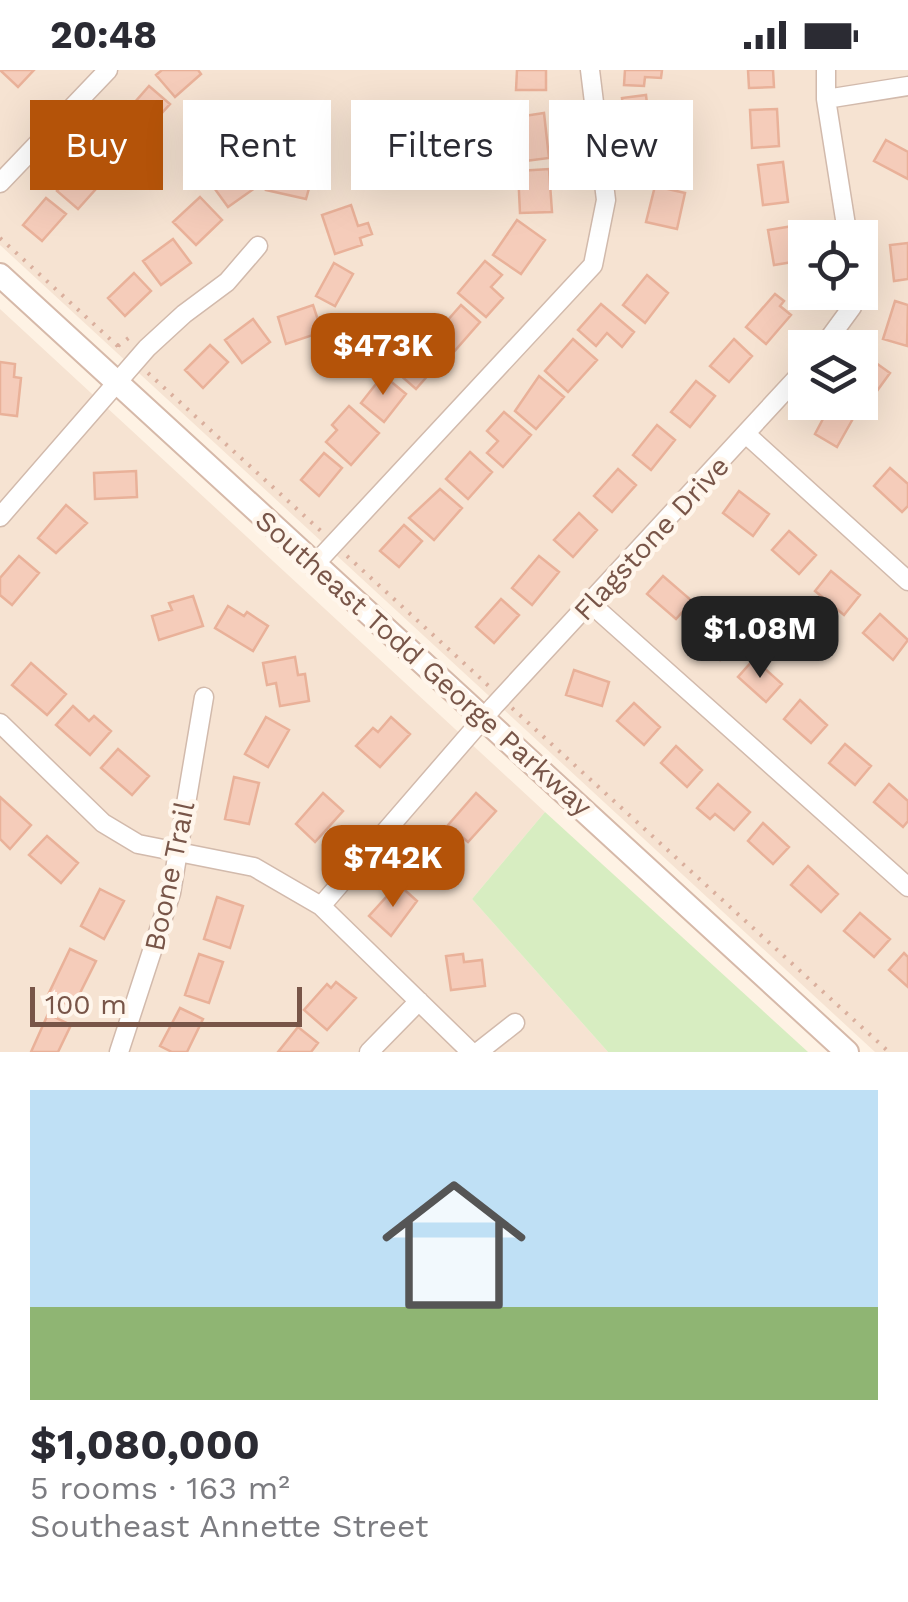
<!DOCTYPE html>
<meta charset="utf-8">
<style>
body{margin:0;font-family:"Work Sans",sans-serif;background:#f2f2f3;color:#2b2b33;height:100vh;display:flex;flex-direction:column;font-size:38px;white-space:nowrap}
*{box-sizing:border-box;margin:0}
p{font-size:32px;color:#7c7c81}
.icon{flex:none;width:55px;height:55px;fill:none;stroke:currentColor;stroke-width:2;stroke-linecap:round;stroke-linejoin:round}
.map{position:relative;height:982px;overflow:hidden}
.side{display:flex;flex-direction:column;background:#fff;flex:1}
.side>*{flex:none}
.guide{position:absolute;left:30px;top:30px;width:850px;height:90px;display:flex;gap:20px}
.tools{position:absolute;left:788px;top:150px;display:grid;gap:20px}
.tools a{display:grid;place-items:center;width:90px;height:90px;border-radius:0px;background:#fff;box-shadow:0 10px 40px #0002;font-size:50px}
.scale{position:absolute;left:30px;bottom:25px;width:272px;box-sizing:border-box;padding-left:10px;border:5px solid #785548;border-top:0;font-size:28px;line-height:35px;white-space:nowrap;color:#785548;-webkit-text-stroke:8px #fff6ec;paint-order:stroke}
.price{position:absolute;translate:-50% -85px;padding:0 22px;border-radius:20px;background:#b45309;color:#fff;font-size:32px;line-height:65px;filter:drop-shadow(0 2px 5px #0008)}
.price::after{content:'';position:absolute;left:50%;top:60px;width:30px;height:22px;margin-left:-15px;background:inherit;clip-path:polygon(0 0,100% 0,50% 100%)}
.price.active{background:#222;color:#fff}
ul{padding:0;list-style:none}
li{display:grid;align-content:center;gap:20px;height:530px;padding:0 30px}
li span{display:grid;place-items:center;height:310px;border-radius:0px;color:#555}
li>.icon{margin-inline-start:auto}
span .icon{width:180px;height:180px;fill:#fffc;stroke-width:1}
li b{font-size:42px}
.pill{padding:0 35px;border-radius:0px;background:#fff;box-shadow:0 10px 40px #0002;font-size:35px;line-height:90px}
.pill.active{background:#b45309;color:#fff}
.status{display:flex;justify-content:space-between;align-items:center;height:70px;padding:0 50px;background:#fff;direction:ltr}
.status svg{height:28px;fill:currentColor}
.map>svg:first-child{display:block}
</style>
<div class="status"><b>20:48</b><svg viewBox="0 0 49 12"><path d="M0 12V9h3v3zM5 12V6h3v6zM10 12V3h3v9zM15 12V0h3v12zM26 1h20v11H26zM47 4h2v5h-2z"/></svg></div>
<div class="map">
<svg width="908" height="982" viewBox="0 0 908 982">
<rect width="100%" height="100%" fill="#fef2e4"/>
<path fill="#f6e3d2" fill-rule="evenodd" d="M 0,0 L 908,0 L 908,982 L 875,982 L 0,175 ZM 805,168 L 860,168 L 860,222 L 805,222 ZM 805,278 L 860,278 L 860,332 L 805,332 Z
M 0,239 L 545,742 L 472,829 L 608,982 L 0,982 Z"/>
<path fill="#d7edc1" d="M 545,742 L 808,982 L 608,982 L 472,829 Z"/>
<path fill="#f5ccba" stroke="#e9b199" stroke-width="2.5" d="M 0,0 L 34,0 L 18,17 Z
M 162,0 L 198,0 L 201,4 L 175,27 L 156,5 Z
M 517,0 L 546,0 L 546,20 L 516,20 Z
M 625,0 L 662,0 L 661,8 L 645,7 L 644,16 L 624,15 Z
M 748,0 L 773,0 L 774,17 L 749,18 Z
M 149,16 L 170,34 L 141,66 L 121,48 Z
M 646,25 L 650,60 L 626,63 L 622,28 Z
M 777,39 L 779,76 L 752,78 L 750,40 Z
M 544,43 L 549,88 L 517,92 L 511,48 Z
M 116,55 L 138,74 L 112,103 L 90,84 Z
M 653,70 L 661,109 L 635,115 L 627,75 Z
M 886,70 L 908,82 L 908,109 L 874,91 Z
M 246,90 L 262,113 L 228,137 L 212,115 Z
M 783,92 L 788,132 L 763,135 L 758,95 Z
M 82,93 L 103,111 L 78,139 L 57,121 Z
M 272,94 L 313,104 L 306,129 L 266,120 Z
M 549,99 L 552,142 L 520,143 L 518,101 Z
M 655,116 L 685,123 L 677,159 L 646,152 Z
M 200,127 L 222,150 L 196,175 L 173,152 Z
M 46,128 L 66,144 L 42,171 L 23,155 Z
M 351,135 L 358,156 L 368,153 L 372,164 L 360,168 L 362,175 L 335,184 L 322,145 Z
M 517,150 L 545,170 L 521,204 L 493,185 Z
M 793,156 L 799,191 L 774,195 L 768,160 Z
M 173,169 L 191,193 L 161,215 L 143,191 Z
M 908,173 L 908,209 L 894,211 L 890,175 Z
M 485,191 L 502,205 L 491,217 L 503,228 L 486,247 L 458,223 Z
M 334,193 L 353,204 L 335,236 L 316,226 Z
M 134,203 L 151,221 L 125,246 L 108,228 Z
M 647,205 L 668,223 L 645,253 L 623,235 Z
M 775,224 L 784,231 L 780,236 L 791,245 L 766,274 L 746,257 Z
M 895,231 L 908,235 L 907,276 L 883,269 Z
M 601,234 L 634,262 L 622,277 L 607,263 L 596,276 L 578,260 Z
M 313,235 L 322,262 L 286,274 L 278,247 Z
M 461,235 L 480,252 L 452,284 L 433,267 Z
M 253,249 L 270,272 L 242,293 L 225,270 Z
M 420,266 L 444,287 L 416,319 L 392,298 Z
M 573,269 L 597,290 L 568,322 L 545,301 Z
M 734,269 L 752,286 L 729,312 L 710,296 Z
M 210,275 L 228,292 L 203,318 L 185,300 Z
M 869,288 L 890,303 L 869,332 L 860,325 L 860,299 Z
M 0,292 L 15,294 L 14,307 L 21,308 L 17,346 L 0,344 Z
M 383,305 L 406,324 L 384,352 L 361,333 Z
M 539,306 L 564,327 L 536,359 L 515,341 Z
M 696,311 L 715,326 L 690,357 L 671,342 Z
M 832,332 L 855,345 L 837,377 L 815,364 Z
M 349,336 L 379,363 L 351,395 L 326,372 L 337,360 L 332,355 Z
M 504,342 L 531,365 L 503,397 L 487,383 L 498,371 L 487,361 Z
M 657,355 L 675,370 L 651,400 L 633,385 Z
M 470,382 L 492,402 L 468,429 L 446,409 Z
M 324,383 L 342,398 L 319,426 L 301,410 Z
M 890,398 L 908,414 L 908,436 L 902,442 L 874,416 Z
M 618,399 L 636,415 L 612,442 L 594,426 Z
M 136,401 L 137,427 L 95,429 L 94,403 Z
M 440,419 L 462,438 L 434,470 L 409,448 Z
M 739,421 L 769,444 L 753,466 L 723,443 Z
M 66,435 L 87,453 L 56,483 L 38,468 Z
M 579,443 L 597,460 L 573,487 L 554,470 Z
M 404,455 L 422,471 L 399,497 L 380,481 Z
M 789,461 L 816,485 L 799,504 L 772,480 Z
M 19,486 L 39,503 L 12,535 L 0,525 L 0,508 Z
M 539,486 L 559,502 L 532,535 L 512,518 Z
M 831,501 L 860,525 L 844,545 L 815,521 Z
M 663,506 L 692,531 L 676,549 L 647,524 Z
M 193,526 L 203,556 L 159,570 L 152,546 L 172,540 L 169,533 Z
M 501,529 L 519,545 L 494,573 L 476,557 Z
M 228,536 L 244,546 L 247,542 L 268,556 L 253,581 L 215,558 Z
M 880,544 L 908,570 L 893,590 L 863,563 Z
M 710,548 L 736,571 L 720,590 L 693,566 Z
M 295,587 L 298,605 L 305,604 L 309,631 L 280,636 L 276,613 L 267,615 L 263,593 Z
M 754,589 L 782,614 L 766,632 L 738,607 Z
M 31,593 L 66,624 L 47,645 L 12,615 Z
M 574,600 L 609,612 L 602,636 L 566,625 Z
M 800,630 L 827,655 L 811,673 L 784,649 Z
M 634,633 L 660,657 L 644,675 L 617,651 Z
M 73,636 L 89,651 L 94,646 L 111,661 L 90,685 L 56,655 Z
M 266,647 L 289,660 L 268,697 L 245,684 Z
M 391,647 L 410,664 L 380,697 L 356,676 L 373,658 L 378,662 Z
M 845,674 L 871,696 L 855,715 L 829,693 Z
M 676,676 L 702,700 L 687,717 L 661,693 Z
M 118,679 L 149,706 L 132,725 L 101,698 Z
M 234,707 L 259,713 L 249,754 L 225,749 Z
M 718,714 L 750,742 L 734,760 L 715,744 L 710,749 L 697,738 Z
M 889,714 L 908,731 L 908,751 L 903,757 L 874,732 Z
M 323,723 L 343,741 L 315,772 L 296,754 Z
M 476,723 L 496,741 L 468,772 L 448,755 Z
M 0,727 L 31,755 L 10,779 L 0,769 Z
M 763,753 L 789,777 L 773,794 L 748,771 Z
M 47,766 L 78,793 L 61,813 L 29,785 Z
M 439,766 L 458,783 L 429,815 L 410,798 Z
M 808,796 L 838,824 L 821,842 L 791,815 Z
M 398,814 L 417,831 L 391,866 L 369,846 Z
M 100,819 L 124,831 L 104,869 L 81,856 Z
M 217,827 L 243,836 L 230,878 L 204,869 Z
M 860,843 L 890,869 L 874,887 L 844,861 Z
M 70,879 L 96,891 L 73,937 L 48,925 Z
M 904,883 L 908,887 L 908,917 L 889,900 Z
M 199,884 L 223,892 L 209,933 L 185,925 Z
M 463,884 L 464,892 L 482,890 L 485,916 L 451,920 L 446,886 Z
M 336,912 L 356,928 L 327,960 L 304,940 L 327,914 L 331,918 Z
M 180,938 L 203,949 L 187,982 L 172,982 L 160,976 Z
M 48,944 L 71,955 L 58,982 L 31,982 Z
M 298,957 L 318,973 L 311,982 L 278,982 Z"/>
<g fill="none" stroke-linecap="round" stroke-linejoin="round">
<g stroke="#d2baac" stroke-width="21">
<path id="street" d="M 826,0 L 826,29 L 848,168
M 826,29 L 908,16
M 0,113 L 108,0
M 822,278 L 852,237 L 854,222
M 747,365 L 908,511
M 0,447 L 147,278 L 184,244 L 227,212 L 258,176
M 315,494 L 593,195 L 606,130 L 590,0
M 590,533 L 908,817
M 0,653 L 103,753 L 138,774 L 254,797 L 321,836 L 471,982
M 321,836 L 494,636 L 805,299
M 119,982 L 171,823 L 204,627
M 369,982 L 419,931
M 478,982 L 515,953"/>
</g>
<g stroke="#d6b9a9" stroke-width="26">
<path id="secondary" d="M 0,205 L 847,982"/>
</g>
<path stroke="#daaf9d" stroke-width="4" stroke-dasharray="2.5 8" stroke-linecap="butt" d="M 0,168 L 122,280
M 118,276 L 134,264
M 148,303 L 322,462
M 347,486 L 491,618
M 512,638 L 889,982"/>
<use href="#street" stroke="#fff" stroke-width="18"/>
<use href="#secondary" stroke="#fff" stroke-width="22"/>
</g>
<g text-anchor="middle" stroke-width="9" stroke-linejoin="round" paint-order="stroke">
<g font-size="28" fill="#785548" stroke="#fff6ec">
<text transform="translate(651 468) rotate(-47)" y="10">Flagstone Drive</text>
<text transform="translate(424 593) rotate(42)" y="10">Southeast Todd George Parkway</text>
<text transform="translate(169 806) rotate(-78)" y="10">Boone Trail</text>
</g>
</g>
</svg>
<div class="tools">
<a><svg class="icon" aria-label="locate" viewBox="0 0 24 24"><circle cx="12" cy="12" r="6"/><path d="M12 2v4M12 18v4M2 12h4M18 12h4"/></svg></a>
<a><svg class="icon" aria-label="layers" viewBox="0 0 24 24"><path d="M12 4l9 5-9 5-9-5zM3 14l9 5 9-5"/></svg></a>
</div>
<div class="scale">100 m</div>
<b class="price" style="left:383px;top:328px">$473K</b>
<b class="price active" style="left:760px;top:611px">$1.08M</b>
<b class="price" style="left:393px;top:840px">$742K</b>
<div class="guide">
<a class="pill active">Buy</a>
<a class="pill">Rent</a>
<a class="pill">Filters</a>
<a class="pill">New</a>
</div>
</div>
<section class="side">
<ul>
<li><span style="background:linear-gradient(#bfe0f5 70%,#8fb573 0)"><svg class="icon" aria-label="home" viewBox="0 0 24 24"><path d="M3 11l9-7 9 7M6 9v11h12V9"/></svg></span><div><b>$1,080,000</b><p>5 rooms · 163 m²</p><p>Southeast Annette Street</p></div></li>
</ul>
</section>
